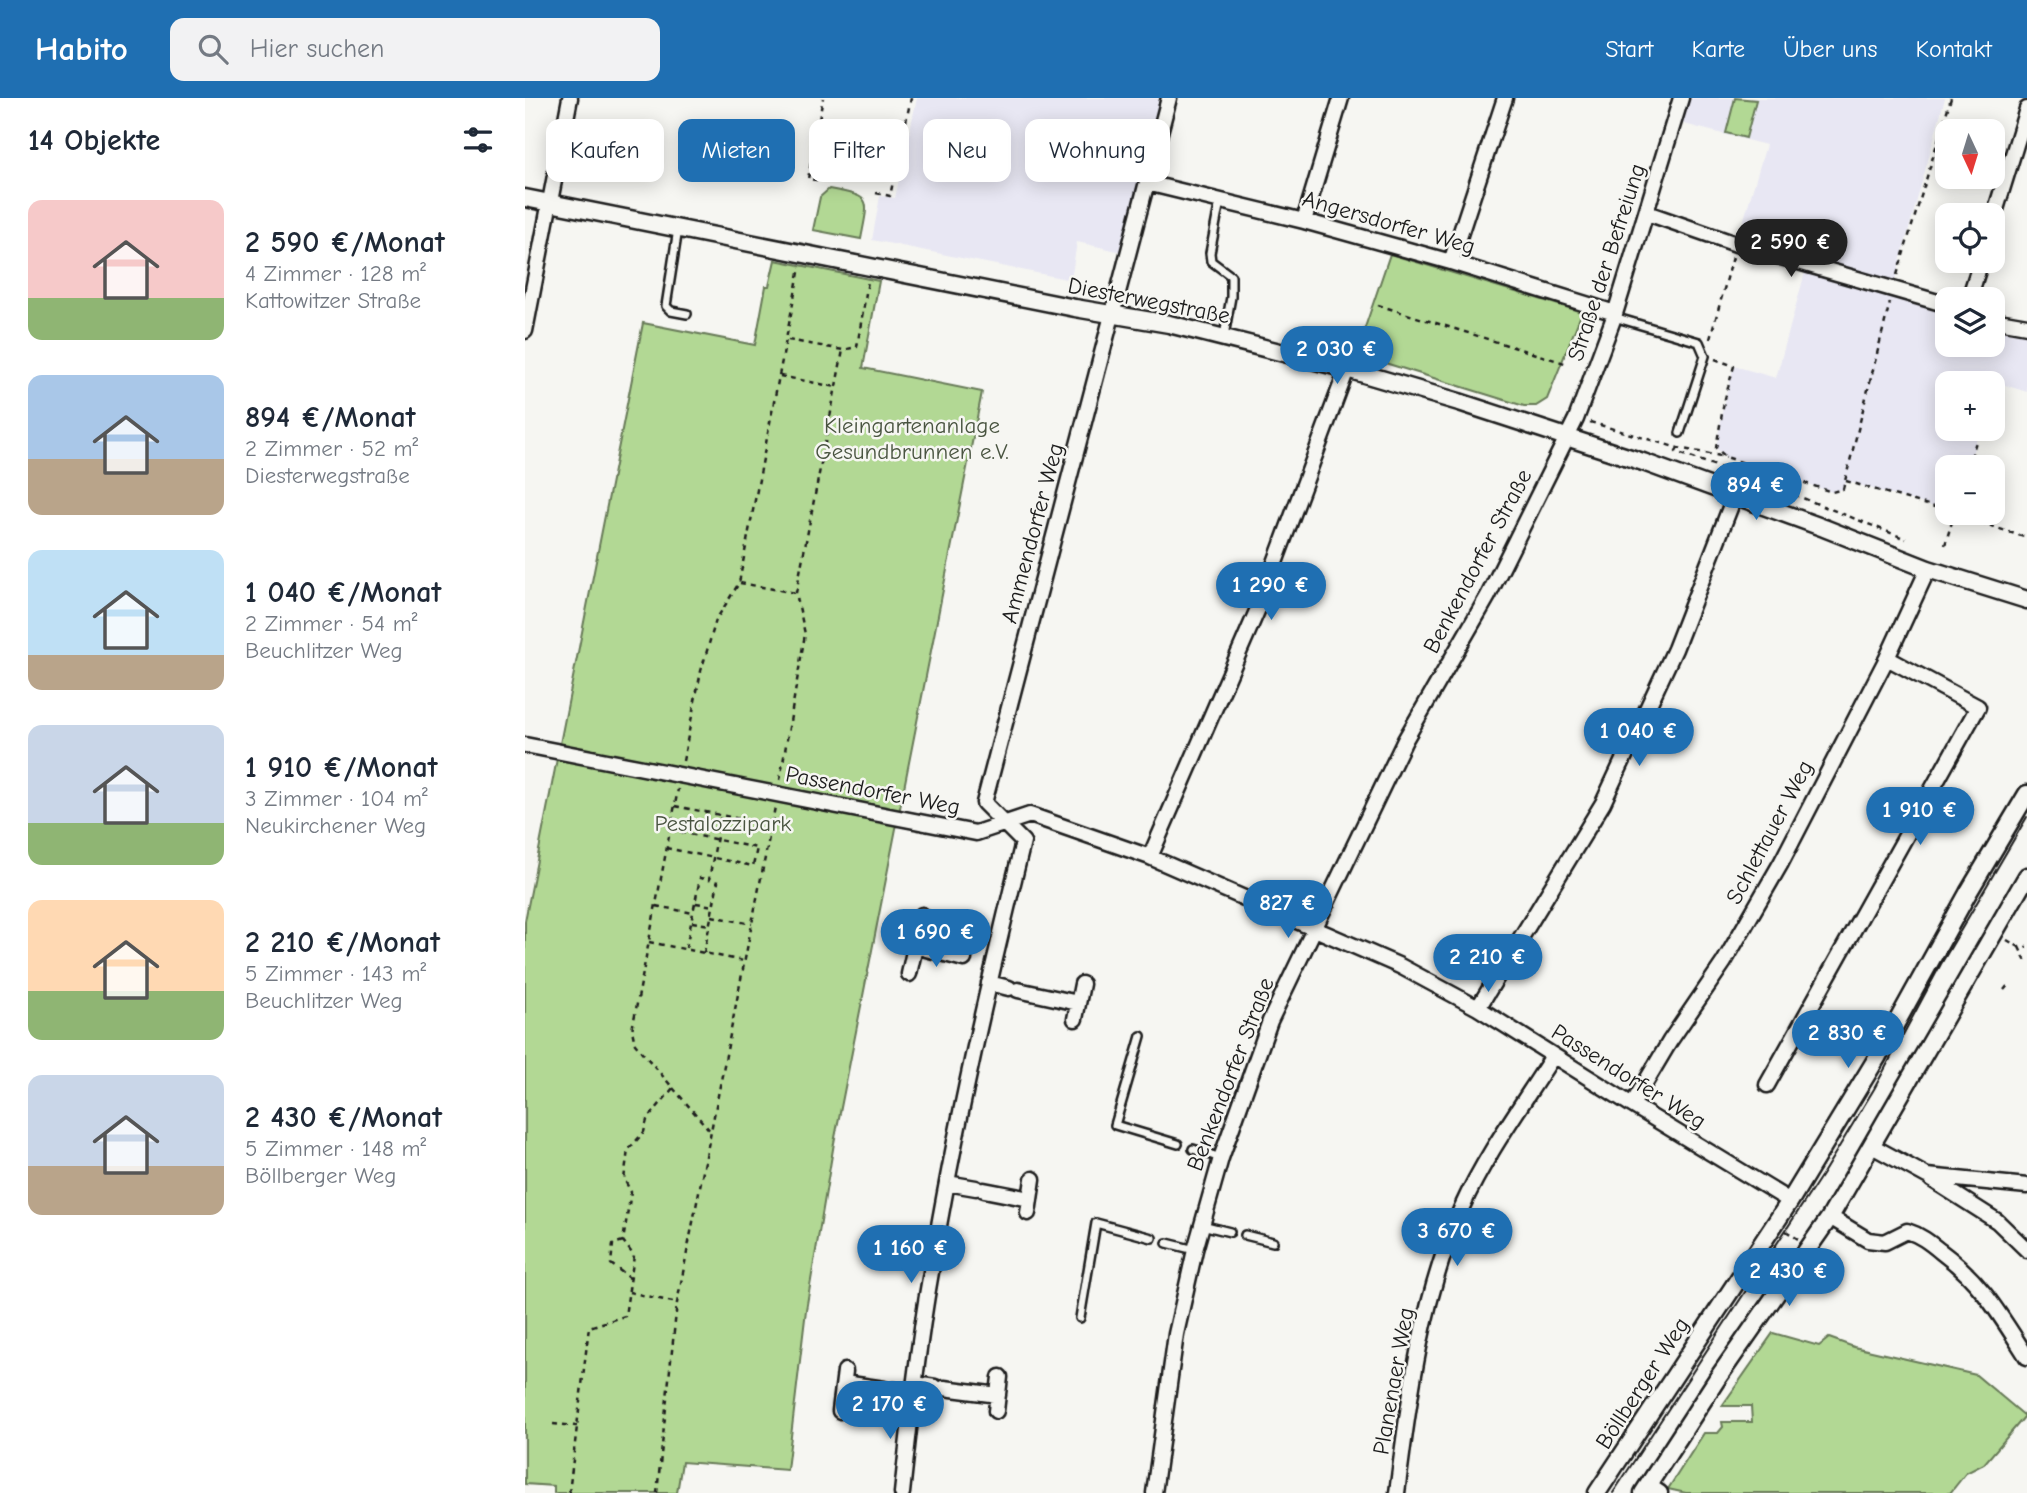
<!DOCTYPE html>
<html lang="de">
<meta charset="utf-8">
<style>
body{margin:0;font-family:"Comic Neue",sans-serif;background:#f2f2f3;color:#1f2937;height:100vh;display:flex;flex-direction:column;font-size:26px;white-space:nowrap}
*{box-sizing:border-box;margin:0}
p{font-size:23px;color:#747a83}
.icon{flex:none;width:38px;height:38px;fill:none;stroke:currentColor;stroke-width:2;stroke-linecap:round;stroke-linejoin:round}
.map{position:relative;flex:1;overflow:hidden}
.sheet{display:flex;flex-direction:column;background:#fff;width:525px}
.sheet>*{flex:none}
.guide{position:absolute;left:21px;top:21px;width:665px;height:63px;display:flex;gap:14px}
.needle{width:46px;rotate:176deg}
.buttons{position:absolute;left:1410px;top:21px;display:grid;gap:14px}
.buttons a{display:grid;place-items:center;width:70px;height:70px;border-radius:14px;background:#fff;box-shadow:0 4px 18px #0003;font-size:35px}
.price{position:absolute;translate:-50% -60px;padding:0 16px;border-radius:24px;background:#1f6fb2;color:#fff;font-size:23px;line-height:46px;filter:drop-shadow(0 2px 4px #0008)}
.price::after{content:'';position:absolute;left:50%;top:42px;width:21px;height:16px;margin-left:-10px;background:inherit;clip-path:polygon(0 0,100% 0,50% 100%)}
.price.current{background:#222;color:#fff}
ul{padding:0;list-style:none}
li{display:flex;align-items:center;gap:21px;height:175px;padding:0 28px}
li span{display:grid;place-items:center;flex:none;width:196px;height:140px;border-radius:14px;color:#555}
li>.icon{margin-inline-start:auto}
span .icon{width:84px;height:84px;fill:#fffc;stroke-width:1}
li b{font-size:30px}
h2{display:flex;justify-content:space-between;align-items:center;height:84px;padding:0 28px;font-size:30px}
.pill{padding:0 24px;border-radius:14px;background:#fff;box-shadow:0 4px 18px #0003;font-size:24px;line-height:63px}
.pill.current{background:#1f6fb2;color:#fff}
header{display:flex;align-items:center;gap:42px;box-sizing:border-box;height:98px;padding:0 35px;background:#1f6fb2;color:#fff}
header strong{font-size:33px}
nav{display:flex;gap:38px;margin-inline-start:auto;font-size:24px}
.search{width:490px;height:63px;background:#f2f2f3;display:flex;align-items:center;gap:18px;box-sizing:border-box;padding:0 24px;border-radius:14px;color:#747a83;font-size:26px}
main{display:flex;flex:1;min-height:0}
.map>svg:first-child{display:block}
</style>
<header>
<strong>Habito</strong>
<div class="search"><svg class="icon" aria-label="search" viewBox="0 0 24 24"><circle cx="10" cy="10" r="6"/><path d="M15 15l6 6"/></svg>Hier suchen</div>
<nav><a>Start</a><a>Karte</a><a>Über uns</a><a>Kontakt</a></nav>
</header>
<main>
<section class="sheet">
<h2>14 Objekte<svg class="icon" aria-label="filters" viewBox="0 0 24 24"><path d="M4 7h16M4 17h16"/><circle cx="9" cy="7" r="2"/><circle cx="15" cy="17" r="2"/></svg></h2>
<ul>
<li><span style="background:linear-gradient(#f6c9c9 70%,#8fb573 0)"><svg class="icon" aria-label="home" viewBox="0 0 24 24"><path d="M3 11l9-7 9 7M6 9v11h12V9"/></svg></span><div><b>2 590 €/Monat</b><p>4 Zimmer · 128 m²</p><p>Kattowitzer Straße</p></div></li>
<li><span style="background:linear-gradient(#a9c7e8 60%,#b9a48a 0)"><svg class="icon" aria-label="home" viewBox="0 0 24 24"><path d="M3 11l9-7 9 7M6 9v11h12V9"/></svg></span><div><b>894 €/Monat</b><p>2 Zimmer · 52 m²</p><p>Diesterwegstraße</p></div></li>
<li><span style="background:linear-gradient(#bfe0f5 75%,#b9a48a 0)"><svg class="icon" aria-label="home" viewBox="0 0 24 24"><path d="M3 11l9-7 9 7M6 9v11h12V9"/></svg></span><div><b>1 040 €/Monat</b><p>2 Zimmer · 54 m²</p><p>Beuchlitzer Weg</p></div></li>
<li><span style="background:linear-gradient(#c9d6e8 70%,#8fb573 0)"><svg class="icon" aria-label="home" viewBox="0 0 24 24"><path d="M3 11l9-7 9 7M6 9v11h12V9"/></svg></span><div><b>1 910 €/Monat</b><p>3 Zimmer · 104 m²</p><p>Neukirchener Weg</p></div></li>
<li><span style="background:linear-gradient(#ffd9b3 65%,#8fb573 0)"><svg class="icon" aria-label="home" viewBox="0 0 24 24"><path d="M3 11l9-7 9 7M6 9v11h12V9"/></svg></span><div><b>2 210 €/Monat</b><p>5 Zimmer · 143 m²</p><p>Beuchlitzer Weg</p></div></li>
<li><span style="background:linear-gradient(#c9d6e8 65%,#b9a48a 0)"><svg class="icon" aria-label="home" viewBox="0 0 24 24"><path d="M3 11l9-7 9 7M6 9v11h12V9"/></svg></span><div><b>2 430 €/Monat</b><p>5 Zimmer · 148 m²</p><p>Böllberger Weg</p></div></li>
</ul>
</section>
<div class="map">
<svg width="1502" height="1395" viewBox="0 0 1502 1395">
<rect width="100%" height="100%" fill="#f6f6f2"/>
<filter id="ink" filterUnits="userSpaceOnUse"><feTurbulence type="fractalNoise" baseFrequency=".0143" numOctaves="2"/><feDisplacementMap in="SourceGraphic" scale="14" xChannelSelector="R" yChannelSelector="G"/><feConvolveMatrix kernelMatrix="1 2 1 2 8 2 1 2 1" color-interpolation-filters="sRGB"/></filter>
<g filter="url(#ink)">
<path fill="#e8e7f3" d="M 392,0 L 636,0 L 597,154 L 552,144 L 546,182 L 347,142 L 355,98 L 370,100 Z
M 1158,0 L 1420,0 L 1370,182 L 1213,141 L 1241,47 L 1151,24 Z
M 1282,167 L 1423,207 L 1423,247 L 1468,247 L 1468,222 L 1502,228 L 1502,294 L 1470,284 L 1468,288 L 1468,285 L 1423,285 L 1423,331 L 1455,331 L 1443,369 L 1423,369 L 1423,413 L 1321,383 L 1318,391 L 1307,394 L 1201,359 L 1191,350 L 1199,304 L 1209,268 L 1251,280 Z"/>
<path fill="#b2d894" stroke="#677a58" stroke-width="2" d="M 1210,0 L 1231,2 L 1221,40 L 1201,35 Z
M 304,91 C 348,99 344,99 336,141 L 288,132 L 295,99 Z
M 865,156 L 1057,214 L 1022,301 L 1011,308 L 999,308 L 831,256 Z
M 250,162 L 354,183 L 338,270 L 457,294 L 309,1045 L 281,1212 L 262,1372 L 157,1364 L 152,1395 L 29,1395 L 29,1388 L 0,1386 L 0,823 L 118,225 L 230,247 L 241,188 L 244,188 Z
M 1248,1235 L 1294,1248 L 1304,1240 L 1329,1249 L 1451,1277 L 1500,1318 L 1459,1366 L 1441,1375 L 1425,1395 L 1161,1395 L 1143,1391 L 1179,1335 L 1193,1335 L 1198,1329 L 1197,1324 L 1227,1324 L 1226,1308 L 1197,1308 Z"/>
<g fill="none" stroke-linecap="round" stroke-linejoin="round">
<g stroke="#1c1c1c" stroke-width="12">
<path id="service" d="M 695,103 L 685,155 L 686,163 L 706,178 L 706,199 L 699,238
M 153,131 L 141,208 L 146,213 L 162,216
M 1089,219 L 1174,244 L 1180,258 L 1155,335
M 616,938 L 590,1027 L 653,1046
M 668,1051 L 696,1060
M 677,1127 L 705,1134
M 720,1137 L 748,1144
M 642,1145 L 670,1152
M 555,1220 L 571,1125 L 627,1140"/>
</g>
<g stroke="#1c1c1c" stroke-width="19">
<path id="minor" d="M 622,85 L 779,123 L 926,164 L 1090,215
M 1122,115 L 1211,146 L 1423,207
M 1468,121 L 1502,11
M 779,123 L 816,0
M 926,164 L 980,0
M 1444,201 L 1456,163
M 1468,222 L 1502,228
M 0,233 L 45,0
M 0,647 L 451,735 L 505,717 L 625,759 L 875,868 L 953,910 L 1107,1007 L 1265,1103
M 625,759 L 732,513 L 822,271
M 390,848 L 439,861
M 384,876 L 397,817
M 464,885 L 484,890
M 493,892 L 553,905
M 953,910 L 1078,705 L 1150,551 L 1210,397
M 550,921 L 557,886
M 1242,987 L 1453,609 L 1362,560
M 1107,1007 L 1145,943 L 1199,864 L 1256,765 L 1362,560 L 1403,471
M 1347,1048 L 1402,1078 L 1502,1088
M 1406,1081 L 1472,1123 L 1502,1152
M 422,1085 L 451,1090
M 459,1092 L 505,1101
M 503,1115 L 508,1081
M 1305,1119 L 1343,1142 L 1360,1144 L 1382,1133 C 1395,1137 1404,1144 1415,1153 C 1456,1183 1475,1217 1502,1259
M 319,1285 L 359,1291
M 390,1286 L 410,1289
M 419,1290 L 473,1297
M 368,1292 L 388,1295
M 315,1313 L 320,1273
M 471,1313 L 475,1279
M 1123,1387 L 1135,1395
M 377,1395 C 385,1321 393,1247 406,1174 C 430,1029 463,887 498,744 L 459,705 L 644,0
M 629,1395 L 651,1236 L 670,1152 L 696,1060 L 745,923 L 880,642 L 963,498 L 1051,321 L 1089,219 L 1156,0
M 872,1395 C 884,1299 897,1198 937,1109 C 961,1056 997,1007 1028,958"/>
</g>
<g stroke="#1c1c1c" stroke-width="21">
<path id="tertiary" d="M 0,100 L 550,210 L 644,226 L 822,271 L 934,304 L 1118,364 L 1299,430 L 1403,471 L 1502,502
M 1072,1395 L 1265,1103 L 1353,958 L 1443,795 L 1502,696
M 1118,1395 L 1192,1281 L 1305,1119 L 1502,778"/>
</g>
<path stroke="#1c1c1c" stroke-width="2.5" stroke-dasharray="5 5" stroke-linecap="butt" d="M 292,82 L 283,81 L 298,0
M 351,95 L 365,98 L 386,0
M 1372,177 L 1426,0
M 853,207 L 1043,266
M 1185,241 L 1208,159
M 263,242 L 318,252 L 332,249 L 343,183
M 1190,261 L 1209,268 L 1199,304 L 1191,350 L 1201,359 L 1307,394 L 1318,391 L 1365,204
M 255,278 L 311,289
M 1468,288 L 1469,284
M 1065,324 L 1153,350 L 1201,359
M 1153,350 L 1151,354 L 1245,387 L 1381,441
M 1443,369 L 1455,331
M 1321,383 L 1423,413
M 1245,387 L 1250,375
M 1427,415 L 1502,440
M 1420,447 L 1429,417
M 215,485 L 271,495
M 158,663 L 176,573 L 191,522 L 214,485 L 275,169
M 255,682 L 280,536 L 271,495 L 318,252
M 150,708 L 246,727
M 141,750 L 228,768 L 232,750 L 145,732
M 171,805 L 189,808
M 131,808 L 168,815
M 187,818 L 227,826
M 167,824 L 185,827
M 1482,842 L 1494,849 L 1502,849
M 124,844 L 219,863
M 1494,849 L 1502,866
M 161,850 L 175,780 L 184,782
M 179,855 L 193,784 L 184,782 L 196,717
M 1479,892 L 1484,886
M 148,990 L 187,1035
M 1261,1133 L 1273,1141
M 98,1143 L 88,1146 L 86,1166 L 106,1181
M 104,1194 L 152,1205
M 28,1326 L 52,1328
M 44,1395 L 64,1229 L 100,1218 L 109,1158 L 98,1143 L 106,1094 L 99,1081 L 103,1052 L 119,1034 L 122,1022 L 148,990 L 110,946 L 107,932 L 153,691
M 132,1395 L 152,1205 L 250,709"/>
<use href="#service" stroke="#f6f6f2" stroke-width="7"/>
<use href="#minor" stroke="#f6f6f2" stroke-width="14"/>
<use href="#tertiary" stroke="#f6f6f2" stroke-width="16"/>
<path stroke="#1c1c1c" stroke-width="2" d="M 1088,1395 L 1297,1077 L 1349,991 L 1416,866 L 1502,719"/>
</g>
</g>
<g text-anchor="middle" stroke-width="5" stroke-linejoin="round" paint-order="stroke">
<g font-size="23" fill="#1c1c1c" stroke="#f6f6f2">
<text transform="translate(864 124) rotate(16)" y="8">Angersdorfer Weg</text>
<text transform="translate(1081 164) rotate(-72)" y="8">Straße der Befreiung</text>
<text transform="translate(624 202) rotate(11)" y="8">Diesterwegstraße</text>
<text transform="translate(507 435) rotate(-75)" y="8">Ammendorfer Weg</text>
<text transform="translate(952 463) rotate(-62)" y="8">Benkendorfer Straße</text>
<text transform="translate(348 692) rotate(11)" y="8">Passendorfer Weg</text>
<text transform="translate(1244 734) rotate(-62)" y="8">Schlettauer Weg</text>
<text transform="translate(705 976) rotate(-69)" y="8">Benkendorfer Straße</text>
<text transform="translate(1104 978) rotate(32)" y="8">Passendorfer Weg</text>
<text transform="translate(868 1283) rotate(-80)" y="8">Planenaer Weg</text>
<text transform="translate(1117 1285) rotate(-57)" y="8">Böllberger Weg</text>
</g>
<g font-size="23" fill="#495440" stroke="#f6f6f2">
<text x="387" y="335">Kleingartenanlage<tspan x="387" dy="26">Gesundbrunnen e.V.</tspan></text>
<text x="198" y="733">Pestalozzipark</text>
</g>
</g>
</svg>
<div class="buttons">
<a><svg class="needle" viewBox="-14 -14 28 28"><path d="M0-13l5 13h-10z" fill="#e53935"/><path d="M0 13l5-13h-10z" fill="#747a83"/></svg></a>
<a><svg class="icon" aria-label="locate" viewBox="0 0 24 24"><circle cx="12" cy="12" r="6"/><path d="M12 2v4M12 18v4M2 12h4M18 12h4"/></svg></a>
<a><svg class="icon" aria-label="layers" viewBox="0 0 24 24"><path d="M12 4l9 5-9 5-9-5zM3 14l9 5 9-5"/></svg></a>
<a>+</a>
<a>−</a>
</div>
<b class="price current" style="left:1266px;top:181px">2 590 €</b>
<b class="price" style="left:812px;top:288px">2 030 €</b>
<b class="price" style="left:1231px;top:424px">894 €</b>
<b class="price" style="left:746px;top:524px">1 290 €</b>
<b class="price" style="left:1114px;top:670px">1 040 €</b>
<b class="price" style="left:1395px;top:749px">1 910 €</b>
<b class="price" style="left:763px;top:842px">827 €</b>
<b class="price" style="left:411px;top:871px">1 690 €</b>
<b class="price" style="left:963px;top:896px">2 210 €</b>
<b class="price" style="left:1323px;top:972px">2 830 €</b>
<b class="price" style="left:932px;top:1170px">3 670 €</b>
<b class="price" style="left:386px;top:1187px">1 160 €</b>
<b class="price" style="left:1264px;top:1210px">2 430 €</b>
<b class="price" style="left:365px;top:1343px">2 170 €</b>
<div class="guide">
<a class="pill">Kaufen</a>
<a class="pill current">Mieten</a>
<a class="pill">Filter</a>
<a class="pill">Neu</a>
<a class="pill">Wohnung</a>
</div>
</div>
</main>
